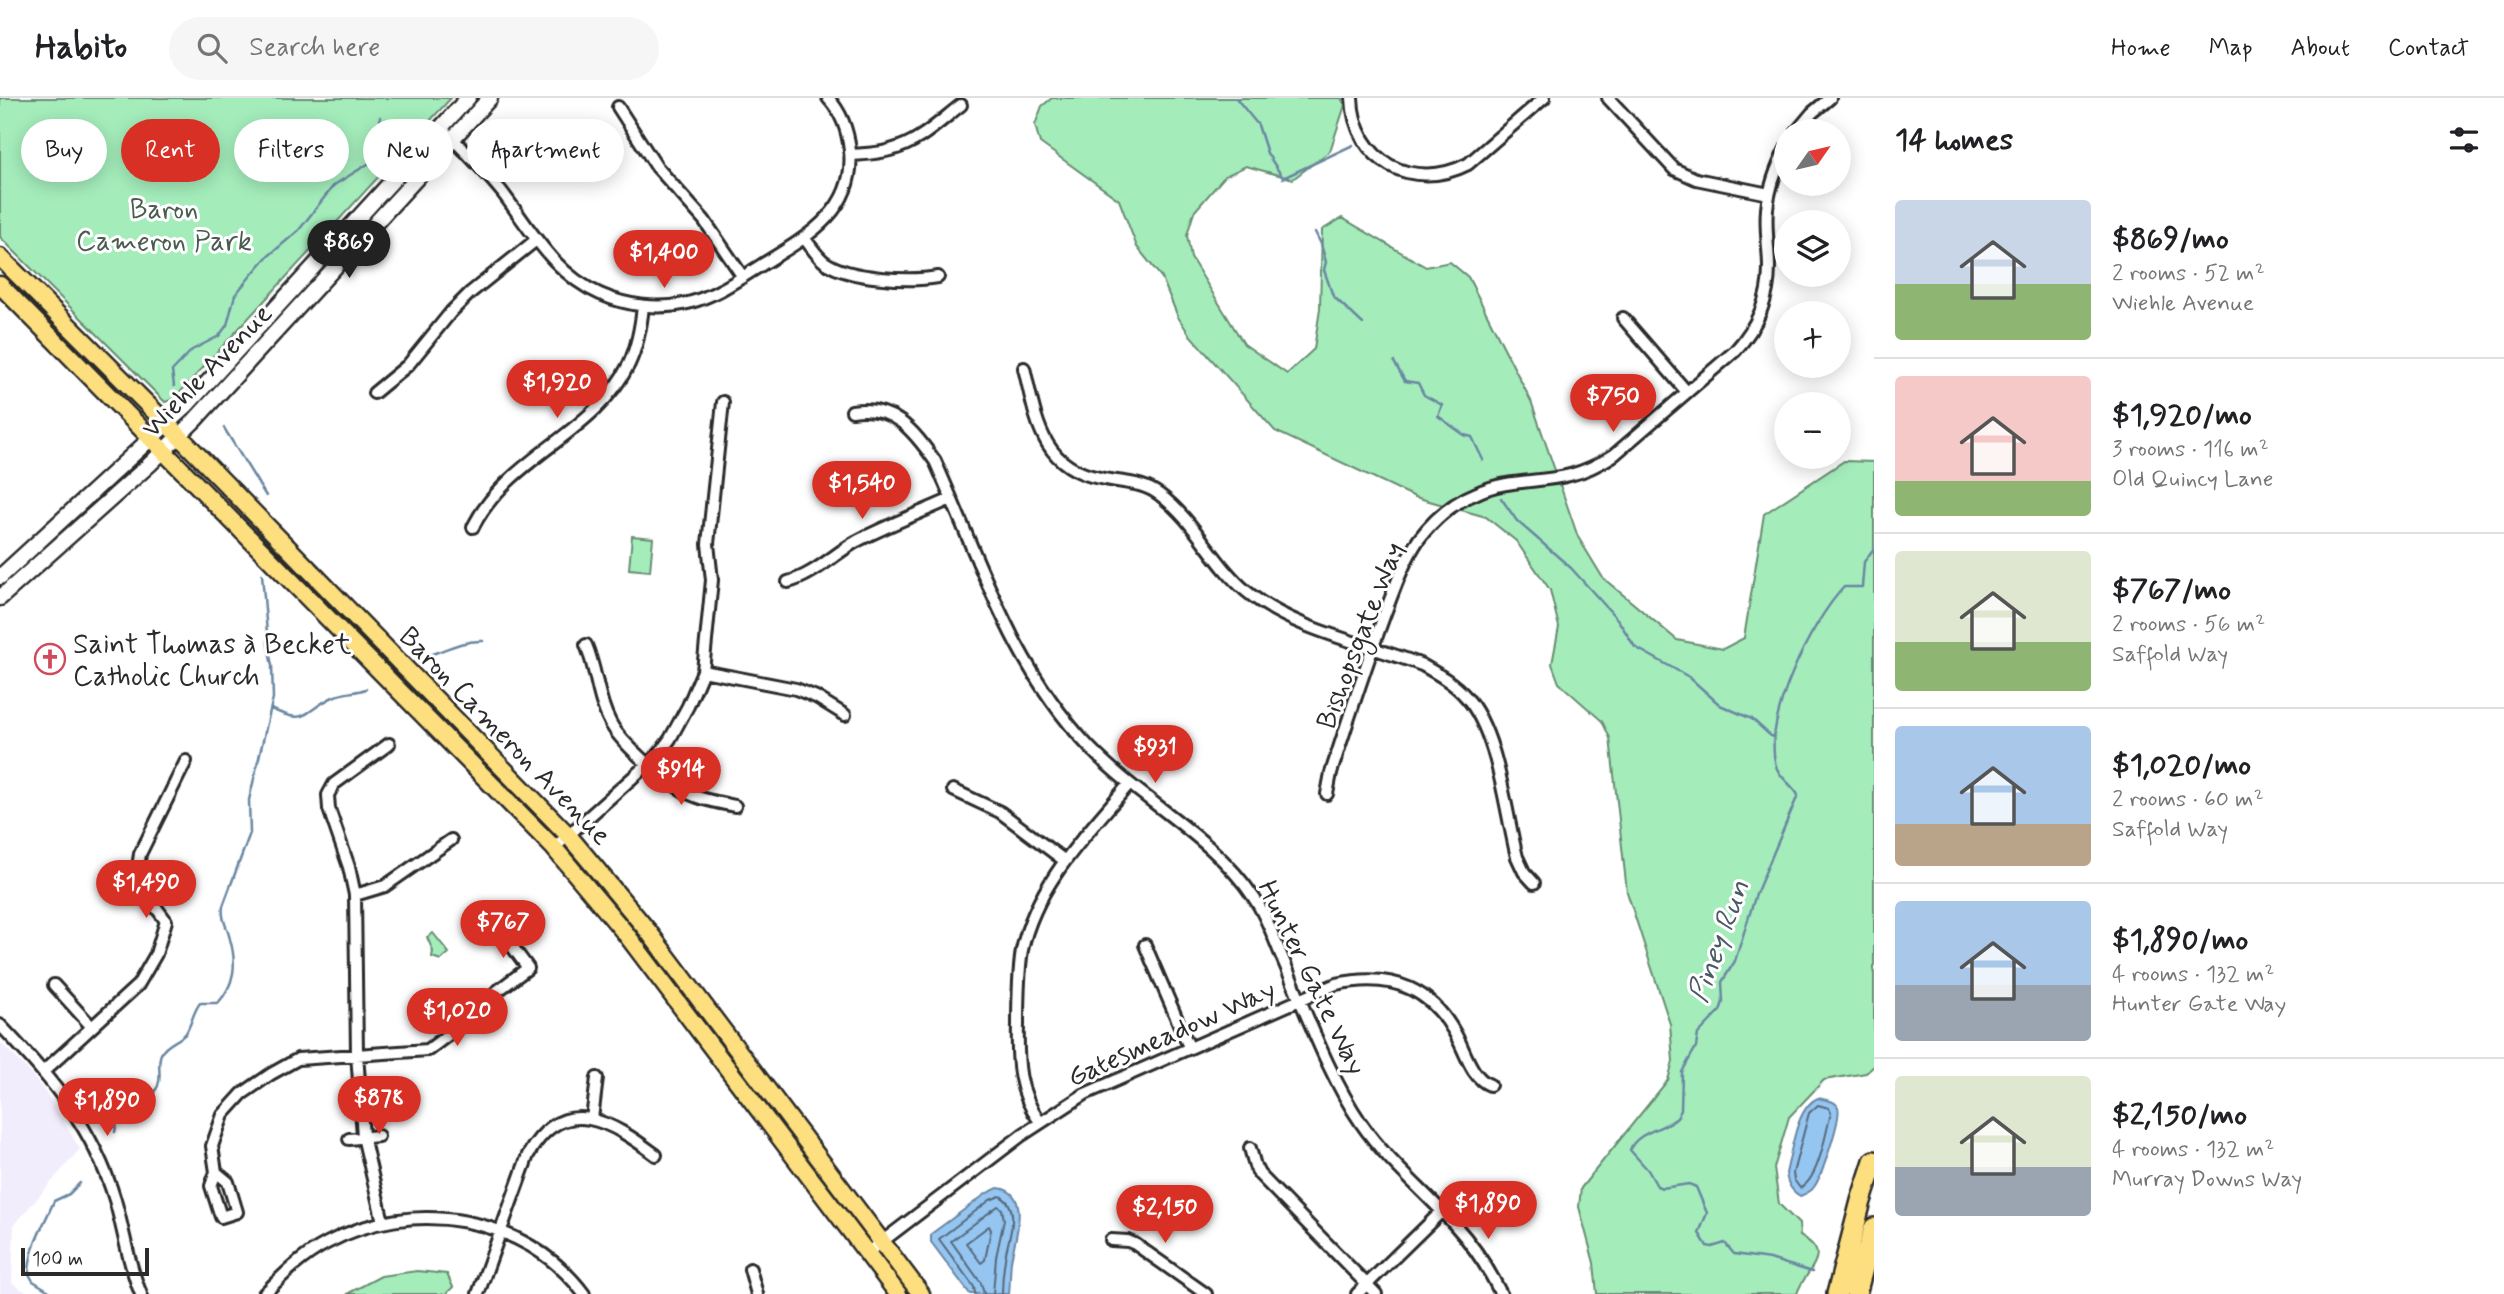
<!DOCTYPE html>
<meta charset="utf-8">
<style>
body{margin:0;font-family:Mynerve,sans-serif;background:#f6f6f6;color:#202124;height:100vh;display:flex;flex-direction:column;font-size:26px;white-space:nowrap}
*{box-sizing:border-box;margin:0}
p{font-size:23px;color:#757577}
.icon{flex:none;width:38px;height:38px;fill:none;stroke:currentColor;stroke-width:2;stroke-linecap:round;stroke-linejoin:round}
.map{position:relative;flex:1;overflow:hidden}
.drawer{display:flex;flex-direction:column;background:#fff;width:630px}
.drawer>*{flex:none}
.guide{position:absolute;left:21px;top:21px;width:665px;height:63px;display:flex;gap:14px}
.needle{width:46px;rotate:56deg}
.tools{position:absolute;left:1774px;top:21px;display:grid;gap:14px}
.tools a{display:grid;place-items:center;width:77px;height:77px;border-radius:50%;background:#fff;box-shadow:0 4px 18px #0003;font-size:35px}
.scale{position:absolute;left:21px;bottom:18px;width:128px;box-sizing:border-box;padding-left:7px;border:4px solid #2b2b2b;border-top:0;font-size:19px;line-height:24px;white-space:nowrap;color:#2b2b2b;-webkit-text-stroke:5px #fff;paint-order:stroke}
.price{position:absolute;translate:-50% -60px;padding:0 16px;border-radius:24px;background:#d93025;color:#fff;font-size:23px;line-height:46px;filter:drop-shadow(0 2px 4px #0008)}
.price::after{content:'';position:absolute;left:50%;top:42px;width:21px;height:16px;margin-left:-10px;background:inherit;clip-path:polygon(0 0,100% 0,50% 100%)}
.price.selected{background:#222;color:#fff}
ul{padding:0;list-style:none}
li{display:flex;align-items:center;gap:21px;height:175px;padding:0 21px}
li+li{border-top:2px solid #e0e0e0}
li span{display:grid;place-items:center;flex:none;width:196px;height:140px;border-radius:7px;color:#555}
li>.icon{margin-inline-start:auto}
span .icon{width:84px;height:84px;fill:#fffc;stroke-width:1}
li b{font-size:30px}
h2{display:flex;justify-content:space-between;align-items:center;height:84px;padding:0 21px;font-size:30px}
.chip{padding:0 24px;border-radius:32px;background:#fff;box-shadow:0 4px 18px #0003;font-size:24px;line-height:63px}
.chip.selected{background:#d93025;color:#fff}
header{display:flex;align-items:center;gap:42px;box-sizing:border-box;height:98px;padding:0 35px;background:#fff;border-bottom:2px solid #e0e0e0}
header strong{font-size:33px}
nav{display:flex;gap:38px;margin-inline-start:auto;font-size:24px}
.search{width:490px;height:63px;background:#f6f6f6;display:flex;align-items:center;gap:18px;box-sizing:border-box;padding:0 24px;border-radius:38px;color:#757577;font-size:26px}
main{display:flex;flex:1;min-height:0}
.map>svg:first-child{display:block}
</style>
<header>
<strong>Habito</strong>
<div class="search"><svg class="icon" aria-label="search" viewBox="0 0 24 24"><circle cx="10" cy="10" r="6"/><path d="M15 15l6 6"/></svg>Search here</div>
<nav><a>Home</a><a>Map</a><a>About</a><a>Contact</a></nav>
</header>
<main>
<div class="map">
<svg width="1874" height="1196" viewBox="0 0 1874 1196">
<rect width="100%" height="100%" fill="#fff"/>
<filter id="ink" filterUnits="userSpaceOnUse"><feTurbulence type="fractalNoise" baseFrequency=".0143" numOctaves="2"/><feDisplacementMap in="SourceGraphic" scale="14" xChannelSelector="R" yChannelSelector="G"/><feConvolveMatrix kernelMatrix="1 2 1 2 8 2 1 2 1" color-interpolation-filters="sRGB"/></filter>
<g filter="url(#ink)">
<path fill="#f1edfc" d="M 0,944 L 28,972 L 46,995 L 80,1051 L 14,1127 L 12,1185 L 29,1196 L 0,1196 Z"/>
<path fill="#a4edbb" stroke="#688c73" stroke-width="2" d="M 0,0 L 451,0 L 174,301 L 165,304 L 0,139 Z
M 1052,0 L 1341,0 L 1345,7 L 1330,53 L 1293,81 L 1246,68 L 1225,78 L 1194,114 L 1187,137 L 1191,160 L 1244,246 L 1287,276 L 1314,251 L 1320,211 L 1322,132 L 1342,120 L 1426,169 L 1450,164 L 1468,179 L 1531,303 L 1578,439 L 1603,480 L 1677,542 L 1723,551 L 1744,540 L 1764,416 L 1844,363 L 1874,364 L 1874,968 L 1866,975 L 1824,982 L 1789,1019 L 1774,1070 L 1779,1106 L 1799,1126 L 1800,1138 C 1837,1157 1802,1174 1797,1196 L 1597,1196 L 1594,1165 L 1579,1109 L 1581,1090 L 1668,982 L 1673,963 L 1670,926 L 1627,794 L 1610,640 L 1602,623 L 1559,585 L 1552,566 L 1559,529 L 1550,492 L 1516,443 L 1486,419 L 1415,399 L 1275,333 L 1189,236 L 1178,219 L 1162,180 L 1137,149 L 1119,102 L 1040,45 L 1035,27 L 1042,8 Z
M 632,438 L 653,440 L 650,473 L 629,471 Z
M 433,835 L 449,855 L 441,862 L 432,859 L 433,853 L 427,839 Z
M 417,1173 L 447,1176 L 453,1189 L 446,1196 L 347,1196 L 381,1178 Z"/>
<path fill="#95c5f1" stroke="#6b87a2" stroke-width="2" d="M 1818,1000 C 1825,1002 1835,1002 1838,1009 C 1842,1019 1821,1080 1814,1089 C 1811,1094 1805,1096 1800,1098 C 1791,1093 1787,1085 1786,1075 C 1792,1053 1796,1009 1818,1000 Z
M 998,1090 C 1033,1094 1014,1143 1011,1163 C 1010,1174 1010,1185 1009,1196 L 970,1196 L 931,1144 L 931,1136 L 987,1095 Z"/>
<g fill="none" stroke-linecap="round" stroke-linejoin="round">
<path stroke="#55697a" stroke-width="2" d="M 1818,1007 L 1829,1010 L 1831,1015 C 1826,1033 1819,1082 1800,1090 L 1794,1082 L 1793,1075 L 1809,1015 Z
M 989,1128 L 991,1132 L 985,1162 L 981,1165 L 966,1145 Z
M 975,1196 L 974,1189 L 939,1141 L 990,1102 L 1000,1098 C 1023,1110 1007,1142 1005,1161 C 1003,1173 1002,1185 1002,1196
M 984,1196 L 981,1185 L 951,1143 L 998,1108 L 1002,1111 L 1004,1122 L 996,1159 L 993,1196"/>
<path stroke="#6b87a2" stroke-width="2.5" d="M 1236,0 L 1258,27 L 1267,55 L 1283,80 L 1353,47
M 1315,134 L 1321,146 L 1326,164 L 1324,172 L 1333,198 L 1363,226
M 1394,264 L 1405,283 L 1418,285 L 1424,297 L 1442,307 L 1438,318 L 1464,337 L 1472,339 L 1483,362
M 174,288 L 172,273 L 192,252 L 219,238 L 227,227 L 235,197 L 253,175 L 265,161 L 299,132 L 334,87 L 368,66 L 378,54 L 382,42 L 380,19
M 224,330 L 266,398
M 1501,400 L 1517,423 L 1571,470 L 1618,522 L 1635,549 L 1689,579 L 1720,607 L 1752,621 L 1772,639
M 417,561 C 440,556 457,542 483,543
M 271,611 C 308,628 302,614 333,599 C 344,594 355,595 366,591
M 115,1034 C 121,998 139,1014 155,993 C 164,981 156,968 161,956 C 166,945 180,943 186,935 C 192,925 193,914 200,905 L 218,905 C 235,886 237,866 230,841 C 227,828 221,821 223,808 L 250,735 L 249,702 L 273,600 L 272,568 L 268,547 L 262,476
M 1812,1174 L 1770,1161 L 1734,1156 L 1725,1145 L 1712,1149 L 1707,1148 L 1699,1135 L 1707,1115 L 1696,1089 L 1689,1086 L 1662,1090 L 1657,1088 L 1648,1072 L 1630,1052 C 1636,1034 1664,1031 1677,1020 L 1681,1012 L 1682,974 L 1696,949 L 1698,936 L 1720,913 L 1723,904 L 1722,884 L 1735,863 L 1756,796 L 1798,697 C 1792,686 1779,680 1776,668 C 1762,621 1812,523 1844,489 L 1862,489 L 1864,464 L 1874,450
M 54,1196 L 33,1183 L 29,1176 C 29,1149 44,1127 54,1103 L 69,1096 L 80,1085"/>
<g stroke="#2b2b2b" stroke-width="16">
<path id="street" d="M 1352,0 C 1354,64 1413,94 1468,66 L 1544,0
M 1608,0 L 1674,71 L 1696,81 L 1769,96
M 618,9 L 656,68 L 704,122 L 743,179
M 1797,33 L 1812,15 L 1830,0
M 448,36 C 467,55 485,73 502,94 C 531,132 554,176 600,196 C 627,208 659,212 688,205 C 716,198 739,181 763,166 C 807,139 856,112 850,53 C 848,33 842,15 828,0
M 851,57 C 864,56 878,56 890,52 C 919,45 939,24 961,7
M 804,140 C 811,148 817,159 826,165 C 850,181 910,184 938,179
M 1623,220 L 1687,294
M 1024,270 C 1036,319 1040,369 1100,380 C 1121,385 1142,383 1160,397 C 1195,423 1213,465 1246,493 C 1293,532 1365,545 1422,567 C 1438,576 1454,585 1466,599 C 1498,634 1505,712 1517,759 L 1524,774 L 1534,785
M 374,295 L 408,267 L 451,214 L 470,195 L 536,142
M 852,313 C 893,306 913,332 935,363 C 981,465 1011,567 1090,650 C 1141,703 1213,738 1254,800 C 1266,817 1273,838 1281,857 C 1304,909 1329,979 1361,1025 C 1387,1063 1423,1092 1454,1126 C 1473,1147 1489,1171 1501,1196
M 473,429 C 509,358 595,336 629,266 C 638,247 641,228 643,208
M 788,484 C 814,477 834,456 857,443 C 888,427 920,415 951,401
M 586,547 C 597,573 597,600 610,624 C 619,643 660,679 679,690 C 695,701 716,704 735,708
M 703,573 L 796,591 L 816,599 L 845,617
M 953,692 L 1000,714 L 1065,763
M 1327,696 L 1331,675 C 1348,622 1365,570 1384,518 C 1394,492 1403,464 1419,441 C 1434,421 1454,404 1477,395 C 1507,381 1539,385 1570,377 C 1586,373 1600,366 1614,357 L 1735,253 C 1756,230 1769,202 1769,170 C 1769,150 1765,131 1767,111 C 1769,90 1777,68 1787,49
M 554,750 L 659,656 L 670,641 L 688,608 L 703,573 L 712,482 L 708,446 L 723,304
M 355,797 L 385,788 L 451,742
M 1145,847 L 1189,949
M 54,887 L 92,929
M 0,927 C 52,981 93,1029 115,1102 C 124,1133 128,1166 141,1196
M 44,973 L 138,887 L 156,856 L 166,823 L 136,782 L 140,756 L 186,663
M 592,1021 L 597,980
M 1040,1024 C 1018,994 1017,964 1018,927 C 1018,902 1018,877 1022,852 C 1036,786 1087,736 1129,686
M 349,1041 L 378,1038
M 1250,1050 L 1255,1068 L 1259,1076 L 1376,1196
M 216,1074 L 211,1088 L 221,1119 L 237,1114 L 228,1084 L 216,1074 L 212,1048 L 223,1017 L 242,996 L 271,976 L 298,961 L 428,952 L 477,915 L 496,894 L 528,870 L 503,836
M 383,1124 L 363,1038 L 357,956 L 355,797 L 349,769 L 329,711 L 328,697 L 334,686 L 389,646
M 1111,1142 L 1128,1143 L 1135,1146 L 1206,1196
M 867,1155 L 1022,1037 L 1085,996 L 1336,886 C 1393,874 1434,890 1460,945 C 1467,960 1474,981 1490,987
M 750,1171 L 757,1196
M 264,1196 C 283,1177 302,1158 327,1145 C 412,1099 525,1117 584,1196
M 478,1196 L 528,1057 C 564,993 613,1025 656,1057
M 1357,1196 L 1442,1113"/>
</g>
<g stroke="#2b2b2b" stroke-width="19">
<path id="secondary" d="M 0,479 L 187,307 L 468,0
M 0,500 L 150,366 L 194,323 L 490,0"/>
</g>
<g stroke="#2b2b2b" stroke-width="21">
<path id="primary" d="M 0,159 L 179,338 L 568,737 L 648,833 L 921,1196
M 0,187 L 554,750 L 626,836 L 898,1196"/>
</g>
<g stroke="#2b2b2b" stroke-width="24">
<path id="highway" d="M 1837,1196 L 1861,1103 L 1874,1063
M 1856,1196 L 1874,1130"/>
</g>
<use href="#street" stroke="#fff" stroke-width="10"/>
<use href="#secondary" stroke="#fff" stroke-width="14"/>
<use href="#primary" stroke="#fddf80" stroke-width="16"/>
<use href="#highway" stroke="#fddf80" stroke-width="19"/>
</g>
</g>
<defs>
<g id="church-ring" transform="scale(1.575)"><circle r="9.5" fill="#fff" stroke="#d1495b" stroke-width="1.5"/><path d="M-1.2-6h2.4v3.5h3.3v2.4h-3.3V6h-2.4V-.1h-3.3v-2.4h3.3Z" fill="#d1495b"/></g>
</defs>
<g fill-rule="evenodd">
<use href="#church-ring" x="50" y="561"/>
</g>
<g text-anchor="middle" stroke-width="6" stroke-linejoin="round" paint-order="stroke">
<g font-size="28" fill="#495c4f" stroke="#fff">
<text x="164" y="120">Baron<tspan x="164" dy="32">Cameron Park</tspan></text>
</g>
<g font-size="28" fill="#2b2b2b" stroke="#fff">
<text transform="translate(206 272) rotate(-46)" y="10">Wiehle Avenue</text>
<text transform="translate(1359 537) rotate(-69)" y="10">Bishopsgate Way</text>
<text transform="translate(506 637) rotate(46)" y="10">Baron Cameron Avenue</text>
<text transform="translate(1313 879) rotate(64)" y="10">Hunter Gate Way</text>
<text transform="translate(1171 934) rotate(-24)" y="10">Gatesmeadow Way</text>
</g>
<g font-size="28" fill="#2b2b2b" stroke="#fff" text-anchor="start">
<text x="73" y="555">Saint Thomas à Becket<tspan x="73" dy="32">Catholic Church</tspan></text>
</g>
<g font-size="30" font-style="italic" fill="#4b5966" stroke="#fff">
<text transform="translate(1718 843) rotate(-70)" y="10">Piney Run</text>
</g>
</g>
</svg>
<div class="tools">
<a><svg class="needle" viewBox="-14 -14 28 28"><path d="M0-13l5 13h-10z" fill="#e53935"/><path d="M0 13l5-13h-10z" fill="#757577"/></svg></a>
<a><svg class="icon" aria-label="layers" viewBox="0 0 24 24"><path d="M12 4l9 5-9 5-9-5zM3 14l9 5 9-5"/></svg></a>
<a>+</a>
<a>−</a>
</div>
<div class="scale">100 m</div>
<b class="price selected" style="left:349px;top:182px">$869</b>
<b class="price" style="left:664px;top:192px">$1,400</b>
<b class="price" style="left:557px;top:322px">$1,920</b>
<b class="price" style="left:1613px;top:336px">$750</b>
<b class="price" style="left:862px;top:423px">$1,540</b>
<b class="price" style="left:1155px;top:687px">$931</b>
<b class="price" style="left:681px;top:709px">$914</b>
<b class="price" style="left:146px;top:822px">$1,490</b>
<b class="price" style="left:503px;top:862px">$767</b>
<b class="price" style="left:457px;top:950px">$1,020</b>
<b class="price" style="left:379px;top:1038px">$878</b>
<b class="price" style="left:107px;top:1040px">$1,890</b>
<b class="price" style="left:1488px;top:1143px">$1,890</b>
<b class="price" style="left:1165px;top:1147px">$2,150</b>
<div class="guide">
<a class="chip">Buy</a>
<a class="chip selected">Rent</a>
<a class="chip">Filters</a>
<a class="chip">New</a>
<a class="chip">Apartment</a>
</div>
</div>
<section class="drawer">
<h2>14 homes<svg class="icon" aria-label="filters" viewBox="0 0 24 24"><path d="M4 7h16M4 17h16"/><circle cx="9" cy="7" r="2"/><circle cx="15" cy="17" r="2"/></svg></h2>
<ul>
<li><span style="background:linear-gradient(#c9d6e8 60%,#8fb573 0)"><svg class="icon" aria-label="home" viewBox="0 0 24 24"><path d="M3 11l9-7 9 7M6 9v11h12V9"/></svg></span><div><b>$869/mo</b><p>2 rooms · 52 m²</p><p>Wiehle Avenue</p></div></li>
<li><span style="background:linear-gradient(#f6c9c9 75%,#8fb573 0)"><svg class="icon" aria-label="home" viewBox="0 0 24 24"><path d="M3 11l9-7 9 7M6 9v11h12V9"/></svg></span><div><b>$1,920/mo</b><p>3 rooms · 116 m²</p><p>Old Quincy Lane</p></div></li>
<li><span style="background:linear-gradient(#dfe7d0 65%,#8fb573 0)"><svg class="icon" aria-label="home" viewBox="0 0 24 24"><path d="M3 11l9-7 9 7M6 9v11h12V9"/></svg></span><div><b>$767/mo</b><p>2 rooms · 56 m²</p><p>Saffold Way</p></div></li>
<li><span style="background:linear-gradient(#a9c7e8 70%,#b9a48a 0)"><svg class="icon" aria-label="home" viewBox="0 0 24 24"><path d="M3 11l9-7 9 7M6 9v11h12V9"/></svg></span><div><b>$1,020/mo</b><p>2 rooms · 60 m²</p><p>Saffold Way</p></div></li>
<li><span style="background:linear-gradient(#a9c7e8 60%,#9aa5b1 0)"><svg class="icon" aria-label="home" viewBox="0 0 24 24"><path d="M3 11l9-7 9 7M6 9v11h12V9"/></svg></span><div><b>$1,890/mo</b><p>4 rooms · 132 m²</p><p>Hunter Gate Way</p></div></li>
<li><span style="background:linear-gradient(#dfe7d0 65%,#9aa5b1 0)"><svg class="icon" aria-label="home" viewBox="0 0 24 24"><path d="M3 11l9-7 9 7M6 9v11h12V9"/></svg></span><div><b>$2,150/mo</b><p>4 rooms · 132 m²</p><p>Murray Downs Way</p></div></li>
</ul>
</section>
</main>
